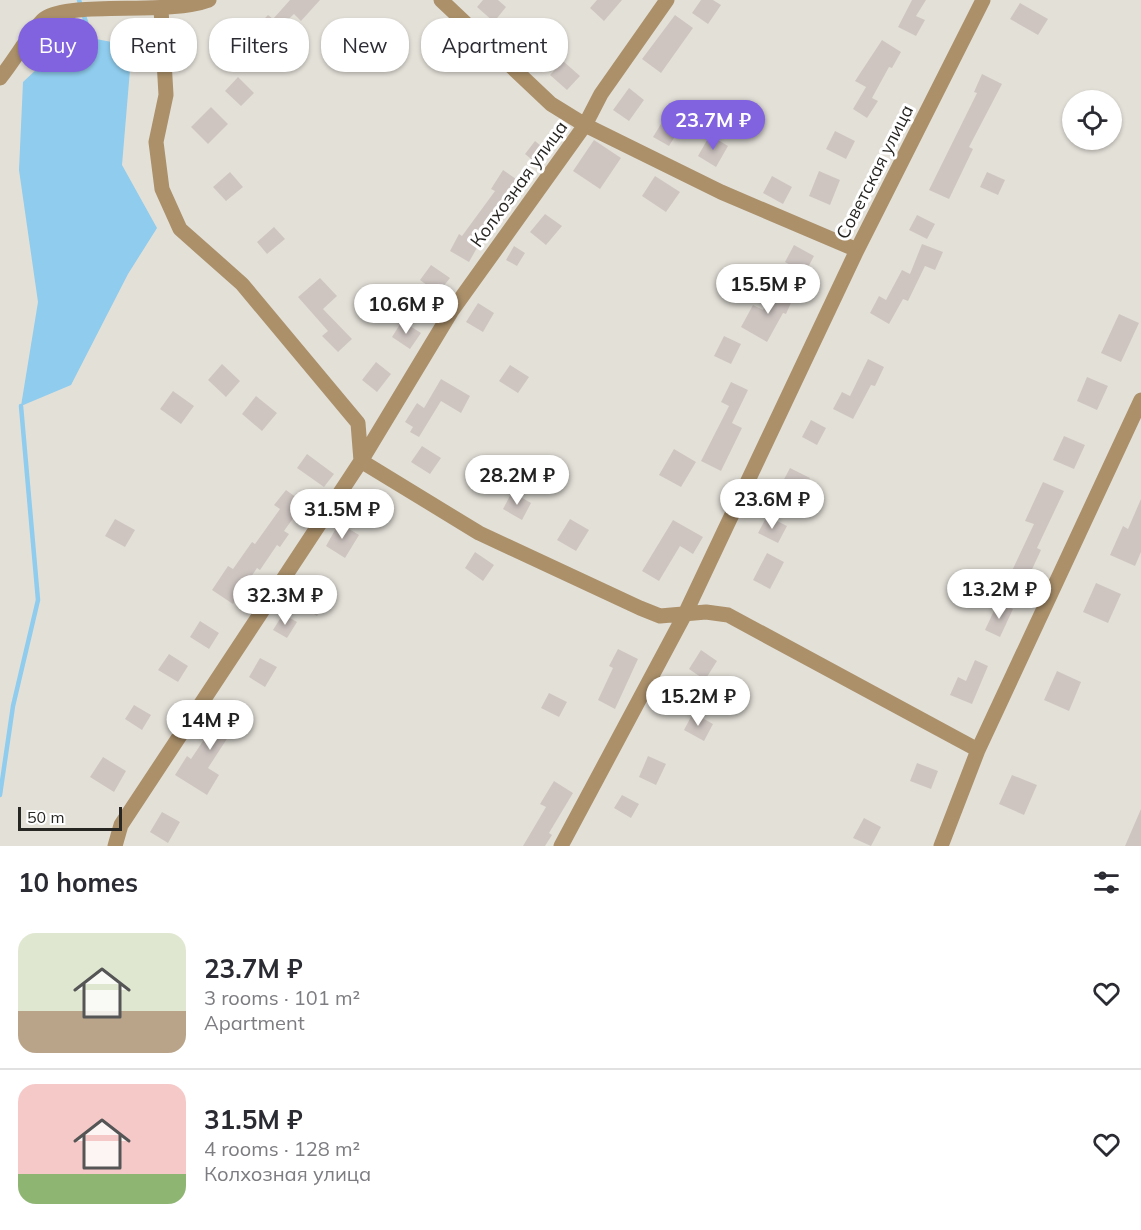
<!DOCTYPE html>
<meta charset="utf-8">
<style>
body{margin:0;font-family:Mulish,sans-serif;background:#f7f7f7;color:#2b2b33;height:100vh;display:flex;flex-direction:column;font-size:22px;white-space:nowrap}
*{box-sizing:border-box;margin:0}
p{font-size:20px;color:#7c7c81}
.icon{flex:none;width:33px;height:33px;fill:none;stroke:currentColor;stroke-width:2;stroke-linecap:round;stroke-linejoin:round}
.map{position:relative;height:846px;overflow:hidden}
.details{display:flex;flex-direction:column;background:#fff;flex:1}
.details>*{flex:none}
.banner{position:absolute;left:18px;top:18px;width:600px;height:54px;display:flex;gap:12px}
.tools{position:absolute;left:1062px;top:90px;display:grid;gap:12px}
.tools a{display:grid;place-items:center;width:60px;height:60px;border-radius:50%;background:#fff;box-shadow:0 2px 4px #0004;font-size:30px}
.scale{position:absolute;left:18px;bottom:15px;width:104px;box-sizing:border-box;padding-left:6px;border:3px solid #272623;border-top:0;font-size:16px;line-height:21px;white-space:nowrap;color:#272623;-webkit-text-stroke:4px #fff;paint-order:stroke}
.price{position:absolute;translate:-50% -51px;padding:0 14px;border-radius:21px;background:#fff;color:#222;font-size:20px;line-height:39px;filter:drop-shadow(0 2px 3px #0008)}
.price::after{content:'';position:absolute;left:50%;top:36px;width:18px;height:14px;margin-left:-9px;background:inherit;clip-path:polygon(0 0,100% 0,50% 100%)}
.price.active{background:#8163df;color:#fff}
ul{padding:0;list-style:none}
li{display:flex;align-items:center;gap:18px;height:150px;padding:0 18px}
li+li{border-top:2px solid #e1e1e2}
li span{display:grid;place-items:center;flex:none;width:168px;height:120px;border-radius:18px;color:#555}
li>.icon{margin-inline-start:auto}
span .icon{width:72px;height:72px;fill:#fffc;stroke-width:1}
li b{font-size:26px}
h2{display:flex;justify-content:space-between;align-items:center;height:72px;padding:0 18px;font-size:26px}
.pill{padding:0 21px;border-radius:24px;background:#fff;box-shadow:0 2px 4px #0004;font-size:21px;line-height:54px}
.pill.active{background:#8163df;color:#fff}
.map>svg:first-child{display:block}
</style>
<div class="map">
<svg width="1141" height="846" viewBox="0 0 1141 846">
<rect width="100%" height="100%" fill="#e3e0d8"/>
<path fill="#8fcced" d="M 91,38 L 132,46 L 122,165 L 157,228 L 128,274 L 71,385 L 21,406 L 38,302 L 19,170 L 23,82 L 54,53 Z"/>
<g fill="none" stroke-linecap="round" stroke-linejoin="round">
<path stroke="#8fcced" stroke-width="4.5" d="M 79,0 L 91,38
M 0,795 L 13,706 L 38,600 L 21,406"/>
</g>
<path fill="#cec5c1" d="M 290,0 L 320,0 L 301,21 L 294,14 L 266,41 L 254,29 L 268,15 L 273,19 Z
M 483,0 L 498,0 L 506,7 L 494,22 L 477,7 Z
M 597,0 L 622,0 L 604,21 L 590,8 Z
M 701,0 L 713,0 L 721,5 L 708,24 L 692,13 Z
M 912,0 L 926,0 L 916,16 L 925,20 L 916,36 L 898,27 Z
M 1020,3 L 1048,19 L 1038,35 L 1010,19 Z
M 675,15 L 693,28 L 661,73 L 642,59 Z
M 448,26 L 475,51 L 461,66 L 434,41 Z
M 882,40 L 901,52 L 892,68 L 889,67 L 872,98 L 878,101 L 867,118 L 853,109 L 866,87 L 855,81 Z
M 563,61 L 580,76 L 567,90 L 550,75 Z
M 982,74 L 1002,84 L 969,147 L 973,149 L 949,199 L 929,190 L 977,93 L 974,92 Z
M 238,77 L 254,93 L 241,106 L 225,91 Z
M 629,88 L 644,100 L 629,121 L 613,110 Z
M 211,107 L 228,124 L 208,144 L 191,127 Z
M 664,119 L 680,128 L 669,146 L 653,137 Z
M 835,131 L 855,141 L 846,159 L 826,149 Z
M 710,135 L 728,146 L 716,167 L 698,156 Z
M 594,140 L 621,158 L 600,189 L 573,171 Z
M 535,141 L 546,150 L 536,163 L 525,154 Z
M 503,170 L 525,185 L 489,231 L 487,230 L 469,262 L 450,251 L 459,234 L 462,236 L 495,191 L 491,189 Z
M 819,171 L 840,180 L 830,205 L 809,196 Z
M 230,172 L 243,187 L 226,201 L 213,187 Z
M 987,172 L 1005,180 L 998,195 L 980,187 Z
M 655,176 L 680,192 L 666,212 L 642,196 Z
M 772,176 L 792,187 L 783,204 L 763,193 Z
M 545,214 L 562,226 L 546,245 L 530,232 Z
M 917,215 L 935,224 L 927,239 L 909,230 Z
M 274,227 L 285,239 L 267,254 L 257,242 Z
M 922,244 L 943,252 L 935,270 L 925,266 L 908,301 L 903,299 L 889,324 L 870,313 L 879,296 L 886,300 L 902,270 L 910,274 Z
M 794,245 L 814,256 L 805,273 L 785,262 Z
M 514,246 L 525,253 L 517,266 L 506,260 Z
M 431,265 L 450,278 L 438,293 L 420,280 Z
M 320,278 L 337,296 L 323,309 L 352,339 L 338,352 L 322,336 L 328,331 L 298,297 Z
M 773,288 L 794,296 L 786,314 L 783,313 L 767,342 L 741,327 L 753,305 L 763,310 Z
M 478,303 L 494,313 L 483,332 L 466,322 Z
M 1119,314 L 1139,323 L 1121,362 L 1101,353 Z
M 402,321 L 421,333 L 410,349 L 392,337 Z
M 724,336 L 741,344 L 731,364 L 714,356 Z
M 868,359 L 884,367 L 875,386 L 871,385 L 853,419 L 833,409 L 842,392 L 850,396 Z
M 376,362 L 391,374 L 377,392 L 362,380 Z
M 222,364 L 240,381 L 226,397 L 208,380 Z
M 510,365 L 529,377 L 518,393 L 499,381 Z
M 1087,377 L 1108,386 L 1097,410 L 1077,401 Z
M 441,379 L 470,396 L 461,413 L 441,401 L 419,437 L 410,432 L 413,427 L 405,422 L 417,403 L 424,408 Z
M 731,382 L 748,390 L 732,423 L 742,428 L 721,471 L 701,461 L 729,406 L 721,402 Z
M 173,391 L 194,406 L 181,424 L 160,409 Z
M 256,396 L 277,413 L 262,431 L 242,414 Z
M 811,420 L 826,428 L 817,445 L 802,437 Z
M 1064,436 L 1085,445 L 1074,469 L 1053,460 Z
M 422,446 L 441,458 L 430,474 L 411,462 Z
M 674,449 L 696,462 L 681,487 L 659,475 Z
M 307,454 L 334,474 L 324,487 L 297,468 Z
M 790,468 L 810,478 L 801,495 L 781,485 Z
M 1043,482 L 1064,491 L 1037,548 L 1041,550 L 1027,580 L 1011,573 L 1034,524 L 1025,521 Z
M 286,490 L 304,503 L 284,531 L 289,534 L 280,547 L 277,545 L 260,570 L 257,568 L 233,604 L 212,590 L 228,566 L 233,569 L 252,542 L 255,544 L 280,509 L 274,505 Z
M 512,492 L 531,503 L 522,520 L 503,509 Z
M 1141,499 L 1141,552 L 1135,566 L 1110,555 L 1123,526 L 1128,529 Z
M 767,516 L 787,526 L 778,543 L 758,533 Z
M 115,519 L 135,530 L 125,547 L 105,536 Z
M 570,519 L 589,530 L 576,551 L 557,540 Z
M 673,520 L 703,537 L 693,554 L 680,546 L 659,581 L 642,571 Z
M 339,523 L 359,535 L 345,558 L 326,546 Z
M 475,552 L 494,565 L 483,581 L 465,568 Z
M 767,553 L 784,562 L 770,589 L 753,580 Z
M 1096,583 L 1121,594 L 1108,623 L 1083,612 Z
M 310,591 L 326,602 L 317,616 L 300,605 Z
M 998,602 L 1013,609 L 1000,637 L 985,630 Z
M 283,614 L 297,622 L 287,638 L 273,630 Z
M 200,621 L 219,633 L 209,649 L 190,637 Z
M 618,649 L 638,659 L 615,709 L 598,700 L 613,668 L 609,666 Z
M 701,650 L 717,661 L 705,680 L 689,669 Z
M 169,654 L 188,666 L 178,682 L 158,670 Z
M 260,658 L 277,667 L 265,687 L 249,677 Z
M 975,660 L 988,666 L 972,704 L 950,695 L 958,677 L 966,681 Z
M 1057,671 L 1081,682 L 1069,711 L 1044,700 Z
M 549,693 L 567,702 L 559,717 L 541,708 Z
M 229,702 L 245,711 L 208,768 L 219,775 L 207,795 L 175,775 L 187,756 L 191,759 Z
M 134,705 L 151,715 L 142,730 L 125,719 Z
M 693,713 L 713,724 L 704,741 L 684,730 Z
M 648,756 L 666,764 L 656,785 L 639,777 Z
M 103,757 L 126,771 L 114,792 L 90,777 Z
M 917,763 L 938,771 L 931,789 L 910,781 Z
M 1012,775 L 1037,785 L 1024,815 L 999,804 Z
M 554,781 L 573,793 L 549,833 L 552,835 L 545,846 L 523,846 L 546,807 L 540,804 Z
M 622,795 L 639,804 L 631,818 L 614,808 Z
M 1141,809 L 1141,846 L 1125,846 Z
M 162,812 L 180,822 L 168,843 L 150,832 Z
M 864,818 L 881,827 L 871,846 L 853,838 Z"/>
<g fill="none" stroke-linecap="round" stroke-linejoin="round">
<path stroke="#ab906a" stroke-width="15" d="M 441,0 L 551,104 L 585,125 L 721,192 L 857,250
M 161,9 L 166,95 L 156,142 L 162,189 L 180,229 L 242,284 L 358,423 L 361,461 L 479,533 L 640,608 L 660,616 L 706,612 L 728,615 L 978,750
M 0,78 C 12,64 33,28 44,19 C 73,0 166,16 209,0
M 115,846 L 121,825 L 361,461 L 451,312 L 585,125 L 601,94 L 667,0
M 561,846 L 685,614 L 857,250 L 983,0
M 941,846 L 978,750 L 1141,400"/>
</g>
<g text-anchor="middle" stroke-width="6" stroke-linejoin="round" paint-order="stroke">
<g font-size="18" fill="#272623" stroke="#fff">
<text transform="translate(875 172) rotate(-63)" y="6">Советская улица</text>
<text transform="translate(519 184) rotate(-54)" y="6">Колхозная улица</text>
</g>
</g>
</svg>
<div class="tools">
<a><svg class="icon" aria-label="locate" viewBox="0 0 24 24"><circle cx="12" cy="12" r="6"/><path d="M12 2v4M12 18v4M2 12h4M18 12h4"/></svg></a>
</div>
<div class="scale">50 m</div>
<b class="price active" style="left:713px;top:151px">23.7M ₽</b>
<b class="price" style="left:768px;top:315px">15.5M ₽</b>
<b class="price" style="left:406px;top:335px">10.6M ₽</b>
<b class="price" style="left:517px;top:506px">28.2M ₽</b>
<b class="price" style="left:772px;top:530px">23.6M ₽</b>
<b class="price" style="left:342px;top:540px">31.5M ₽</b>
<b class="price" style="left:999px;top:620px">13.2M ₽</b>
<b class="price" style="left:285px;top:626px">32.3M ₽</b>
<b class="price" style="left:698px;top:727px">15.2M ₽</b>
<b class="price" style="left:210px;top:751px">14M ₽</b>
<div class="banner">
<a class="pill active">Buy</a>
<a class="pill">Rent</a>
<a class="pill">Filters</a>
<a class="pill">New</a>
<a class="pill">Apartment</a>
</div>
</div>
<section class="details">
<h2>10 homes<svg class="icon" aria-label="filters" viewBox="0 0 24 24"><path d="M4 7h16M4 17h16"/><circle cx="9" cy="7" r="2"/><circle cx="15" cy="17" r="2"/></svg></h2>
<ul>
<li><span style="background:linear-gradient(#dfe7d0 65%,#b9a48a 0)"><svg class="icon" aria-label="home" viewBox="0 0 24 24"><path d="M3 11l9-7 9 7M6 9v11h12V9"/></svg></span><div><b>23.7M ₽</b><p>3 rooms · 101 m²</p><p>Apartment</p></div><svg class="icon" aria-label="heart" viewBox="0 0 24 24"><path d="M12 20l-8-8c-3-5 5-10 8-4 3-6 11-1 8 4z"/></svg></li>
<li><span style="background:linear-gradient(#f6c9c9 75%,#8fb573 0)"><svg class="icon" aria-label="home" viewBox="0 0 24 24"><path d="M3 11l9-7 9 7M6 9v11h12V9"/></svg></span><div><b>31.5M ₽</b><p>4 rooms · 128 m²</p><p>Колхозная улица</p></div><svg class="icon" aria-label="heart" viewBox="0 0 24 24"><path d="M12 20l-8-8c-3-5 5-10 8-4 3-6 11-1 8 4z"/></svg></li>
</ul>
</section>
